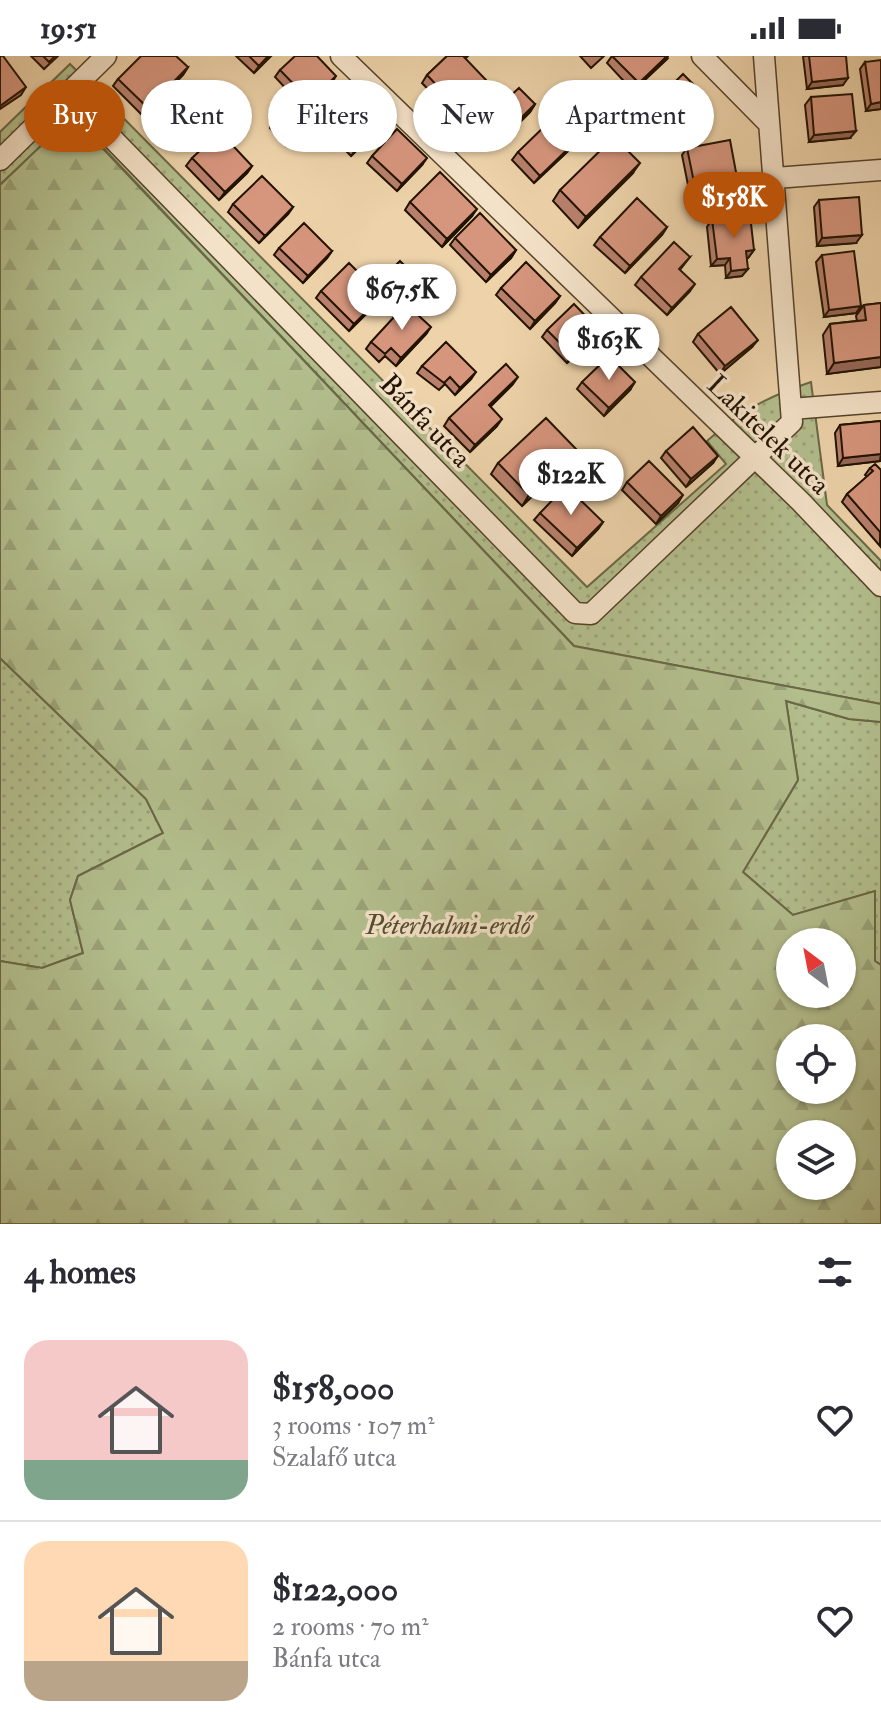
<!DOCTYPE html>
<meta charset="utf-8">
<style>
body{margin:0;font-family:"IM FELL Double Pica",serif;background:#f7f7f7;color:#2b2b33;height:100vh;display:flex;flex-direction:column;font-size:30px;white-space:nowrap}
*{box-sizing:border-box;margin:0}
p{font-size:26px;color:#7c7c81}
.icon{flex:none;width:44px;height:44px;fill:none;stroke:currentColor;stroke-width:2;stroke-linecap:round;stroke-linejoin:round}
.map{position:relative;height:1168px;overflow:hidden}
.side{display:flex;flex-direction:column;background:#fff;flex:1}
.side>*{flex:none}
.guide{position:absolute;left:24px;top:24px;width:834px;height:72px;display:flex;gap:16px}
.needle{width:52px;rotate:328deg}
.fabs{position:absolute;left:776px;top:872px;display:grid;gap:16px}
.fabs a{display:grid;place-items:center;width:80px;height:80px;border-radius:50%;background:#fff;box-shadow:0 2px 6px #0004;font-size:40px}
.price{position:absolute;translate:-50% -68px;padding:0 18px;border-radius:28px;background:#fff;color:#222;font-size:26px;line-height:52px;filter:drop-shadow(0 2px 4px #0008)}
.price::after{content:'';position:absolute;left:50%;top:48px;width:24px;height:18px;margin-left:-12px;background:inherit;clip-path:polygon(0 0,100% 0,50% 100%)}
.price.selected{background:#b45309;color:#fff}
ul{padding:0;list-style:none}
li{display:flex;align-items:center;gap:24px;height:200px;padding:0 24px}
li+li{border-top:2px solid #e1e1e2}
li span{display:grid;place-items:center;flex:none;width:224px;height:160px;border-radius:24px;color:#555}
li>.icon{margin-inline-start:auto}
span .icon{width:96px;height:96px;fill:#fffc;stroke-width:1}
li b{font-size:34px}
h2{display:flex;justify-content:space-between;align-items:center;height:96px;padding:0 24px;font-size:34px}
.chip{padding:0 28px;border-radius:36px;background:#fff;box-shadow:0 2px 6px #0004;font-size:28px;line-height:72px}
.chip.selected{background:#b45309;color:#fff}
.status{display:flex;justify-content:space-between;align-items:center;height:56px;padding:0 40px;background:#fff;direction:ltr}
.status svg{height:22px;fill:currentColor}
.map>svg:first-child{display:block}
</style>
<div class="status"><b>19:51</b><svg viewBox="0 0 49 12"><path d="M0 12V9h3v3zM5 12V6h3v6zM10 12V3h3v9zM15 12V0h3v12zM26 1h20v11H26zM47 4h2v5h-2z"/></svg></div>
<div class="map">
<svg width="881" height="1168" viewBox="0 0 881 1168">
<defs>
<pattern id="green-dots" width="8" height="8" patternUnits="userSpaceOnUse" patternTransform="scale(2)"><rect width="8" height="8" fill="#b3be8d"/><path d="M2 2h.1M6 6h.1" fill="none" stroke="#9aa278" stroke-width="1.8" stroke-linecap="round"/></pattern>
<pattern id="forest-firs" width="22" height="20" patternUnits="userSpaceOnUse" patternTransform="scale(2)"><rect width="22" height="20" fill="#b3be8d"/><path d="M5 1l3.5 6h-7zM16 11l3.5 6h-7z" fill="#9aa278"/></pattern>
</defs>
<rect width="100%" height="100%" fill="#eed3aa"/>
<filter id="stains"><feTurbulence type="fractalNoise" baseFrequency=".0025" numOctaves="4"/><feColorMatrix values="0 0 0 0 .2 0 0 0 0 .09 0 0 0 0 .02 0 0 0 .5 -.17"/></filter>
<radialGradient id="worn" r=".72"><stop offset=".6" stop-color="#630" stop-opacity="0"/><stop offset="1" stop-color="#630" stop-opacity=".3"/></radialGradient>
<path fill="url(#green-dots)" stroke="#6a6846" stroke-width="2" d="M 70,8 L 587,531 L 726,408 L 707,385 C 739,356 769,340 811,326 L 827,449 L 881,505 L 881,648 L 574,590 L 73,60 L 0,129 L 0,76 Z
M 0,602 L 146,743 L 163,777 L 78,820 L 70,844 L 83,897 L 42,912 L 0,905 Z
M 786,645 L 849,663 L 881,666 L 881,909 L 875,905 L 875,835 L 793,859 L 743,816 L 798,724 Z"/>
<path fill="url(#forest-firs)" stroke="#6a6846" stroke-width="2" fill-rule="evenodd" d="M 72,60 L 574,590 L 881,648 L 881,666 L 849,663 L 786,645 L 798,724 L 743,816 L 793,859 L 875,835 L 875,905 L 881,909 L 881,1168 L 0,1168 L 0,905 L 42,912 L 83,897 L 70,844 L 78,820 L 163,777 L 146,743 L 0,602 L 0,129 ZM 790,886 L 842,886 L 842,938 L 790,938 ZM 790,982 L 842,982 L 842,1034 L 790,1034 ZM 790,1078 L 842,1078 L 842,1130 L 790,1130 Z"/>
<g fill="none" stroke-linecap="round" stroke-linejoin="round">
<g stroke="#55422a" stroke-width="23">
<path id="street" d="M 341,0 L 801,446 L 881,530
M 702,0 L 769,68
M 69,38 L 575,557 L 591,558 L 792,366 L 764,0
M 0,104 L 106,0
M 775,122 L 881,114
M 791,353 L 881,346"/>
</g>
<use href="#street" stroke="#f4e2c8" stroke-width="20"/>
</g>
<path fill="#b8806c" stroke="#221200" stroke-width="2" d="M 31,0 L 58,0 L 44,13 Z
M 236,0 L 271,0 L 254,17 Z
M 447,0 L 468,0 L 465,3 L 481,31 L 453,59 L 422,27 L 427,19 Z
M 580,0 L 604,0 L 591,12 Z
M 612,0 L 667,3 L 633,35 L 607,7 Z
M 803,0 L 846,0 L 843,29 L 807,33 Z
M 865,6 L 881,53 L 866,55 L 860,13 Z
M 188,11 L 183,19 L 143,60 L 113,30 L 118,23 Z
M 280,14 L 331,28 L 305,53 L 275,21 Z
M 509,41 L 535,48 L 530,56 L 498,88 L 474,63 L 479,56 Z
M 706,41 L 701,49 L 671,79 L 647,56 L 653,48 Z
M 811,41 L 850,82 L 809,86 L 805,49 Z
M 324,60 L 373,68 L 368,73 L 367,84 L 351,100 L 319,67 Z
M 272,68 L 304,74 L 286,90 L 270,72 Z
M 573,88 L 568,95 L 534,127 L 512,104 L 518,96 Z
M 687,92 L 738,127 L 733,134 L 717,137 L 712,145 L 692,149 L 682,99 Z
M 372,100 L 422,109 L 397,135 L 367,107 Z
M 192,102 L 252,110 L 247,117 L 219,144 L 186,110 Z
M 632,118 L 578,172 L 553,145 L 560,134 Z
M 819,144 L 856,187 L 817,190 L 814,151 Z
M 410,146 L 472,160 L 442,191 L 405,154 Z
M 233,148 L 293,151 L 288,158 L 259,187 L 228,156 Z
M 712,163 L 754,194 L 748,202 L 746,202 L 742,220 L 726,222 L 725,209 L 711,210 L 707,171 Z
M 667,171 L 662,179 L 625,217 L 594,189 L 600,181 Z
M 455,182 L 516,194 L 511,202 L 486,226 L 450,189 Z
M 279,192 L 332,195 L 327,202 L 303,227 L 274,199 Z
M 822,199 L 861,250 L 856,257 L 824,261 L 816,206 Z
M 690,201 L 680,214 L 690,235 L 667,259 L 635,229 L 641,221 Z
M 386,219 L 411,223 L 397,237 L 383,223 Z
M 501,232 L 560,240 L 555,247 L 530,273 L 496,239 Z
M 321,235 L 382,240 L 377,247 L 349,275 L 316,242 Z
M 881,247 L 881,311 L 827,318 L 823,279 L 830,268 L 857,265 L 856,260 L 864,249 Z
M 547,274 L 593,282 L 567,307 L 542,281 Z
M 426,278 L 396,310 L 385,300 L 379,306 L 366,293 L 371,286 Z
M 698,278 L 752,291 L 720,318 L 693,286 Z
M 422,310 L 471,323 L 455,339 L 445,328 L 439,334 L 417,317 Z
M 582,326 L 630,334 L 604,360 L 577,333 Z
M 513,328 L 490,351 L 497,370 L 470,396 L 444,370 L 449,362 Z
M 881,365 L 881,404 L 880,405 L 838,410 L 835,377 L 840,369 Z
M 666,395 L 713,407 L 686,431 L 661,402 Z
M 569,405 L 522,450 L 491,418 L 498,407 Z
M 574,410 L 605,418 L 589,433 L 571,414 Z
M 870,412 L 881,414 L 880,490 L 842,446 L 847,438 L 867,421 L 865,419 Z
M 627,426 L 678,447 L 656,468 L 622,434 Z
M 540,457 L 603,466 L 598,473 L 572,500 L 534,464 Z"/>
<path fill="#966858" stroke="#221200" stroke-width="2" d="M 268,0 L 271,0 L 254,17 L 259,10 Z
M 667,0 L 668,0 L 667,3 L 633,35 L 639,27 Z
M 188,11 L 183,19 L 143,60 L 148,52 Z
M 336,20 L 331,28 L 305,53 L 310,45 Z
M 848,22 L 843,29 L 807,33 L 812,26 Z
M 486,24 L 481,31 L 453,59 L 458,52 Z
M 26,31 L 21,39 L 0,53 L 0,50 Z
M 706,41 L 701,49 L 671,79 L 676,72 Z
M 881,46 L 881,53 L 866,55 L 871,48 Z
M 535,48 L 530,56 L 498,88 L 503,80 Z
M 856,75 L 850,82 L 809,86 L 814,79 Z
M 372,76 L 367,84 L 351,100 L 357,92 Z
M 573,88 L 568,95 L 534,127 L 540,120 Z
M 427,102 L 422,109 L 397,135 L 402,128 Z
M 640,107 L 632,118 L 578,172 L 586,161 Z
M 252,110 L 247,117 L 219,144 L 225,136 Z
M 738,127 L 733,134 L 711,139 L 716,131 Z
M 717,138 L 712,145 L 692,149 L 697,141 Z
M 293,151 L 288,158 L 259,187 L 265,180 Z
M 477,153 L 472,160 L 442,191 L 447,183 Z
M 667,171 L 662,179 L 625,217 L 630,210 Z
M 862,179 L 856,187 L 817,190 L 822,182 Z
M 516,194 L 511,202 L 486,226 L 491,219 Z
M 754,194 L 748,202 L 740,203 L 746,195 Z
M 332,195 L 327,202 L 303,227 L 308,220 Z
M 730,202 L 725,209 L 711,210 L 717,203 Z
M 748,213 L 742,220 L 726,222 L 731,215 Z
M 695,228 L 690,235 L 667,259 L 672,252 Z
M 382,240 L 377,247 L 349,275 L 354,268 Z
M 560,240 L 555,247 L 530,273 L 535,265 Z
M 861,250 L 856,257 L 824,261 L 829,254 Z
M 431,271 L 426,278 L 396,310 L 401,302 Z
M 599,274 L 593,282 L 567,307 L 572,299 Z
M 758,284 L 752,291 L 720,318 L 725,310 Z
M 881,301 L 881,311 L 827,318 L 834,307 Z
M 476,316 L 471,323 L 455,339 L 460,332 Z
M 518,321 L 513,328 L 484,357 L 489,349 Z
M 635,326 L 630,334 L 604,360 L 609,352 Z
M 502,363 L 497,370 L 470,396 L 475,389 Z
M 577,394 L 569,405 L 522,450 L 529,439 Z
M 881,398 L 880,405 L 838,410 L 843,402 Z
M 718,400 L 713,407 L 686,431 L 691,423 Z
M 683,439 L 678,447 L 656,468 L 661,460 Z
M 603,466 L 598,473 L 572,500 L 577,492 Z"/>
<path fill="#d6957d" stroke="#221200" stroke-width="2" d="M 0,0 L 3,0 L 26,31 L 0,50 Z
M 43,0 L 55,0 L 49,6 Z
M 141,0 L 176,0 L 188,11 L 148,52 L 118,23 Z
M 249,0 L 268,0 L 259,10 Z
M 295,0 L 317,0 L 336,20 L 310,45 L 280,14 Z
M 447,0 L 465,0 L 464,1 L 486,24 L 458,52 L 427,19 Z
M 612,0 L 667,0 L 639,27 Z
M 809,0 L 846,0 L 848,22 L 812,26 Z
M 881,4 L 881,46 L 871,48 L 865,6 Z
M 683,18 L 706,41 L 676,72 L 653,48 Z
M 519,32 L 535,48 L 503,80 L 479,56 L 501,33 L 509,41 Z
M 351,34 L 378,61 L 367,72 L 372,76 L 357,92 L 324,60 Z
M 852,38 L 856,75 L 814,79 L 811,41 Z
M 291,52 L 306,71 L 288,86 L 272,68 Z
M 551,64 L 573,88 L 540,120 L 518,96 Z
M 397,73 L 427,102 L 402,128 L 372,100 Z
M 220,76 L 252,110 L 225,136 L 192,102 Z
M 614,81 L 640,107 L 586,161 L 560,134 Z
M 730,84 L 738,127 L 716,131 L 717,138 L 697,141 L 687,92 Z
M 440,116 L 477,153 L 447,183 L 410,146 Z
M 262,120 L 293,151 L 265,180 L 233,148 Z
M 859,141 L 862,179 L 822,182 L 819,144 Z
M 637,142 L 667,171 L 630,210 L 600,181 Z
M 480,157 L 516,194 L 491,219 L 455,182 Z
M 750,159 L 754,194 L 746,195 L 748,213 L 731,215 L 730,202 L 717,203 L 712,163 Z
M 304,167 L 332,195 L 308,220 L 279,192 Z
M 674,186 L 690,201 L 679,213 L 695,228 L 672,252 L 641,221 Z
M 854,195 L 861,250 L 829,254 L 822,199 Z
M 400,205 L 414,219 L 400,233 L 386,219 Z
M 526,206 L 560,240 L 535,265 L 501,232 Z
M 349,207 L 382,240 L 354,268 L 321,235 Z
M 881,247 L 881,301 L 834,307 L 830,268 L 866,264 L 864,249 Z
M 406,248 L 431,271 L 401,302 L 391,292 L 385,298 L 371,286 Z
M 574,248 L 599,274 L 572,299 L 547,274 Z
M 731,251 L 758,284 L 725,310 L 698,278 Z
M 446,286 L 476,316 L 460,332 L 450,321 L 444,327 L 422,310 Z
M 609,300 L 635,326 L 609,352 L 582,326 Z
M 506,308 L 518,321 L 489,349 L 502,363 L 475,389 L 449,362 Z
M 546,362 L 577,394 L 529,439 L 498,407 Z
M 881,365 L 881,398 L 843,402 L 840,369 Z
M 693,371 L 718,400 L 691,423 L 666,395 Z
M 590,395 L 608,414 L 592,429 L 574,410 Z
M 649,405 L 683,439 L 661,460 L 627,426 Z
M 875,408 L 881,414 L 881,477 L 847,438 L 873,415 L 870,412 Z
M 566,430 L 603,466 L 577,492 L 540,457 Z"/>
<g text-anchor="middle" stroke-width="7" stroke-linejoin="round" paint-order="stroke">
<g font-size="28" fill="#221200" stroke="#f4e2c8">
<text transform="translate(426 364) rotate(46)" y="10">Bánfa utca</text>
<text transform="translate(769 378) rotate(44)" y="10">Lakitelek utca</text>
</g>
<g font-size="28" font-style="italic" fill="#554e31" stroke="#f4e2c8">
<text x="448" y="878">Péterhalmi-erdő</text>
</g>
</g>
<rect width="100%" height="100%" filter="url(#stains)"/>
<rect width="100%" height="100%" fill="url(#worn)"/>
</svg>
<div class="fabs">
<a><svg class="needle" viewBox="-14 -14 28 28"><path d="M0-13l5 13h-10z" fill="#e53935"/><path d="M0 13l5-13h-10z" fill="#7c7c81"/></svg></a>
<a><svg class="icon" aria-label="locate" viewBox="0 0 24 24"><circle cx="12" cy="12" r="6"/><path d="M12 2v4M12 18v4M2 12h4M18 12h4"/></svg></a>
<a><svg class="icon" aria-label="layers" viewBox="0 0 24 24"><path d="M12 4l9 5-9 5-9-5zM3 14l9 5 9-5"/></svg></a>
</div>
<b class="price selected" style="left:734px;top:184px">$158K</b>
<b class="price" style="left:402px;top:276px">$67.5K</b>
<b class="price" style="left:609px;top:326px">$163K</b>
<b class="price" style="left:571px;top:461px">$122K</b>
<div class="guide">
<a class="chip selected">Buy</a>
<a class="chip">Rent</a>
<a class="chip">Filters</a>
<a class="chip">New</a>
<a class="chip">Apartment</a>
</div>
</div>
<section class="side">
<h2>4 homes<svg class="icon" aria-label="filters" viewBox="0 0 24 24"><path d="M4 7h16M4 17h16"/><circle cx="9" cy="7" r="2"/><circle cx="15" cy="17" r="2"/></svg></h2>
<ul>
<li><span style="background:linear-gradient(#f6c9c9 75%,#7fa58c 0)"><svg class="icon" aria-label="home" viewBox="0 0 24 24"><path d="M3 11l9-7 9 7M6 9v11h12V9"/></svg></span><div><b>$158,000</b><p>3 rooms · 107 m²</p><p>Szalafő utca</p></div><svg class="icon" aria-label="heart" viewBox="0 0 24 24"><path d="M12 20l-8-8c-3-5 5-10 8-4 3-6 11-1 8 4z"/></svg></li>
<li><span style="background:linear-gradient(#ffd9b3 75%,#b9a48a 0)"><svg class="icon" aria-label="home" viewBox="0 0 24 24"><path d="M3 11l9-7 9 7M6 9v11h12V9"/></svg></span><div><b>$122,000</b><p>2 rooms · 70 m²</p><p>Bánfa utca</p></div><svg class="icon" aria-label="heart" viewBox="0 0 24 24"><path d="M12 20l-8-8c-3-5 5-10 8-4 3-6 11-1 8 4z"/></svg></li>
</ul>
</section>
